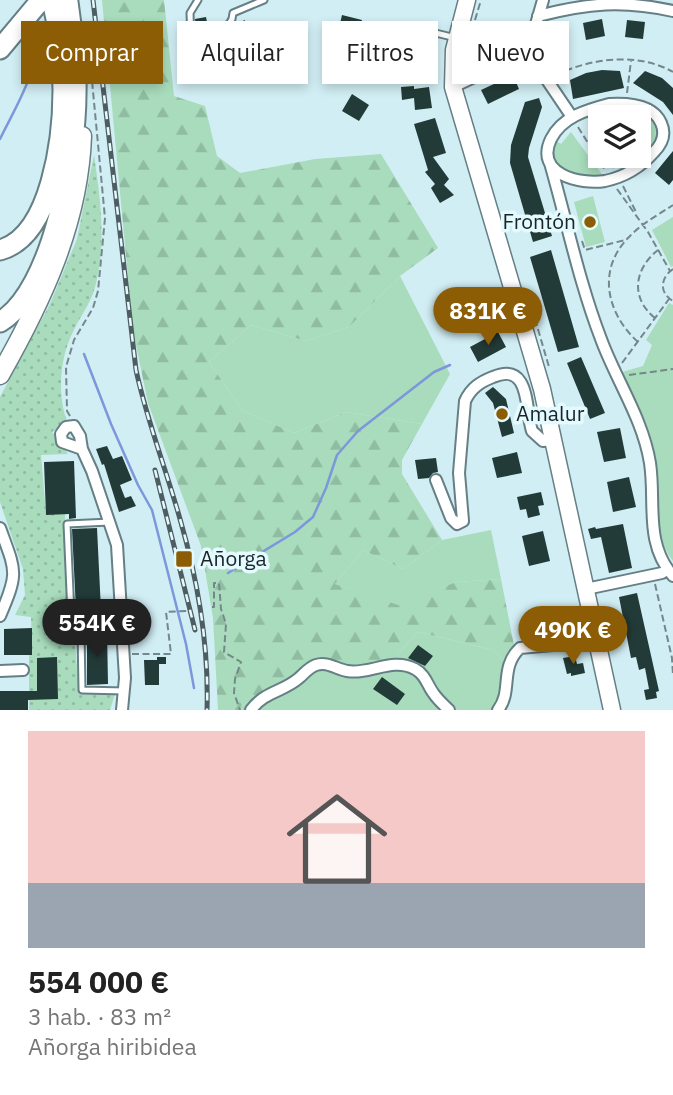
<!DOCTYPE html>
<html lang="es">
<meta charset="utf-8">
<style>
body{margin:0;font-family:"IBM Plex Sans",sans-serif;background:#f6f6f6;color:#222;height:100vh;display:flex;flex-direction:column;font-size:26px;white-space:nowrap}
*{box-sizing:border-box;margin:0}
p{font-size:23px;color:#767676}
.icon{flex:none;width:38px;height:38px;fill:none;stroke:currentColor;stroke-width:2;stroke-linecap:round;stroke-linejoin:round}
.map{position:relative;height:710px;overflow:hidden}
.panel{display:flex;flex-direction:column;background:#fff;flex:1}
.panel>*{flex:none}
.guide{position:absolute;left:21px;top:21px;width:632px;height:63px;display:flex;gap:14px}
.controls{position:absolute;left:588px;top:105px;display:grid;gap:14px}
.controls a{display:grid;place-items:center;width:63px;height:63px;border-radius:0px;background:#fff;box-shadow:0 4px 10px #0003;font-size:35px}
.price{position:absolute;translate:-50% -60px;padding:0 16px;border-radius:24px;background:#8d5d05;color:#fff;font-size:23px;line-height:46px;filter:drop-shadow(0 2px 4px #0008)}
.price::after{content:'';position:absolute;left:50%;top:42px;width:21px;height:16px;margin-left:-10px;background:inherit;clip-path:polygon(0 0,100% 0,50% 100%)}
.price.active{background:#222;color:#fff}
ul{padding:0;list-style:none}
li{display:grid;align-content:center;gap:14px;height:371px;padding:0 28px}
li span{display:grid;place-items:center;height:217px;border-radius:0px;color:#555}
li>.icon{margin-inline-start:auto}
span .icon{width:126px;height:126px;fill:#fffc;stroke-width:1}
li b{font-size:30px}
.tag{padding:0 24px;border-radius:0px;background:#fff;box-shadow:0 4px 10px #0003;font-size:24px;line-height:63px}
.tag.active{background:#8d5d05;color:#fff}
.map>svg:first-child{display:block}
</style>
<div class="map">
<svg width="673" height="710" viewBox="0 0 673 710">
<defs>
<pattern id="forest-firs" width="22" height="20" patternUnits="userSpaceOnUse" patternTransform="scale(1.75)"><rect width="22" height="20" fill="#a8dcbc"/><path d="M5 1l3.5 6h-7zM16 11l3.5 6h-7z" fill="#90bda2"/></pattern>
<pattern id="park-dots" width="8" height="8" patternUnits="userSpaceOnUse" patternTransform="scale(1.75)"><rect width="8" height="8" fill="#a8dcbc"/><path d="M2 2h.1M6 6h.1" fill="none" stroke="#90bda2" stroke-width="1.8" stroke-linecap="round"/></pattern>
</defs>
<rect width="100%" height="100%" fill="#d1eef4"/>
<path fill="#a8dcbc" d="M 644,113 C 673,137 642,158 621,173 L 615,160 L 618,156 L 639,156 L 639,118 L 642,119 Z
M 571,132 L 604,177 L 578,177 L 556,165 L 552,148 L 555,140 L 561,144 Z
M 593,196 L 605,242 L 586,247 L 574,202 Z
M 673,217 L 673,266 L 671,267 L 652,230 Z
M 400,276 L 450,374 L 422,424 L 346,412 L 294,433 L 243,411 L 209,362 L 251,325 L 306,341 L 349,327 Z
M 669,303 L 673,305 L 673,561 C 651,534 661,499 657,467 C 654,433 637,402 622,372 L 643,366 L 652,345 L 646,340 Z
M 491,530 L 501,579 L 456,582 L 398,606 L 335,584 L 363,550 L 403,569 L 442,540 Z
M 418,632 L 493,650 L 505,663 L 498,710 L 240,710 L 241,706 L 320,659 L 398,654 Z"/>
<path fill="url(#forest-firs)" d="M 102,0 L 164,0 L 174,96 L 205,106 L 217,156 L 240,173 L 315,159 L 381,154 L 438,248 L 400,276 L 349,327 L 306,341 L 251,325 L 209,362 L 243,411 L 294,433 L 346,412 L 422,424 L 402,460 L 402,474 L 442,540 L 403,569 L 363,550 L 335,584 L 398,605 L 456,582 L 501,579 L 514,645 L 505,663 L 493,650 L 418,632 L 398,654 L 352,668 L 320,659 L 241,706 L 240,710 L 218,710 L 213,618 L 201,546 L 148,403 L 133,331 Z"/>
<path fill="url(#park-dots)" d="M 94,155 C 100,196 106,237 97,279 C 92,303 83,311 73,332 C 60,357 57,394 67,421 L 52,432 L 68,454 L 41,455 L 46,514 L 65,514 L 65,562 L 68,614 L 74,629 L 79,694 L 115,694 L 110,710 L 29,710 L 29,655 L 32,654 L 31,617 L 15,615 L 25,595 L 23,569 L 0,502 L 0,397 L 50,304 L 77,239 Z"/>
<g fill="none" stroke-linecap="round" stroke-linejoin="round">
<path stroke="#7d97db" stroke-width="2.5" d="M 0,139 C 18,102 44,63 36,20
M 84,354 L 111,424 L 138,485 L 152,510 L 186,644 L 194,688
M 228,573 L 295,532 L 313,517 L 326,488 L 337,455 L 358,431 L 434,372 L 450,365"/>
</g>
<path fill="#233b38" d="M 342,15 L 362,20 L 358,37 L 338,32 Z
M 206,17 L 210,38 L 198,40 L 195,19 Z
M 602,19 L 605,36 L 586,40 L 583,23 Z
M 244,20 L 257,29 L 248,41 L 243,38 L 238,45 L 229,34 L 235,24 L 239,27 Z
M 627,20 L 645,22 L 643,39 L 625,37 Z
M 494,26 L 512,32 L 507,49 L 489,44 Z
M 561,30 L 569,47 L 552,55 L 544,38 Z
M 426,40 L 429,59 L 388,64 L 385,45 Z
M 602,70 L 620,71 L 624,88 L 573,99 L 570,80 L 586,73 Z
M 645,71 L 662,78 L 673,88 L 673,115 L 663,102 L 633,83 Z
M 513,75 L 519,89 L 488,104 L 481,90 Z
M 414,86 L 414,89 L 429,87 L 432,108 L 415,110 L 414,98 L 402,100 L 401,87 Z
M 352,94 L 369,105 L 359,121 L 342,111 Z
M 539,98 L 542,107 L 529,148 L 528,157 L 552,236 L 533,242 L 510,163 L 511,145 L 525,102 Z
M 435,118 L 446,153 L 433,157 L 449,179 L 444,185 L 454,195 L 440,203 L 431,188 L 435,184 L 425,172 L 428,170 L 414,124 Z
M 673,151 L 673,180 L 669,185 L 655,173 Z
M 551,250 L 579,347 L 558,352 L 530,257 Z
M 461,291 L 469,295 L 463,304 L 480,319 L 472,328 L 459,313 L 460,331 L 451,332 L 450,315 L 437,310 L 440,302 L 452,306 Z
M 498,332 L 506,347 L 478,362 L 470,347 Z
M 581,357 L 605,413 L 590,419 L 567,363 Z
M 493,387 L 506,399 L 514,433 L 502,437 L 493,403 L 485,393 Z
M 620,428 L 626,458 L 604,462 L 597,432 Z
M 107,446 L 113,459 L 122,456 L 132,480 L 120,485 L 125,498 L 131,496 L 136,506 L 119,512 L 104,464 L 102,465 L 96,449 Z
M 517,452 L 522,473 L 497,478 L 492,458 Z
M 436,458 L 438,472 L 433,473 L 429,478 L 418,479 L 415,460 Z
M 74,461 L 76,518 L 69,519 L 69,514 L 46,515 L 44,462 Z
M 629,477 L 636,507 L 613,512 L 607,482 Z
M 541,492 L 544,505 L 538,506 L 540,515 L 528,518 L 526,509 L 520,510 L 517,497 Z
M 623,524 L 632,568 L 609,573 L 601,537 L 591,539 L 588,529 L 595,527 L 596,529 Z
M 97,528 L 101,610 L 76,610 L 72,529 Z
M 543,531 L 550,561 L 529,566 L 522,536 Z
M 637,593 L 659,691 L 656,692 L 657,698 L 646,700 L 644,690 L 649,689 L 645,668 L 639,670 L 636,657 L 631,658 L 619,597 Z
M 32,628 L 32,655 L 4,655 L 4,629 Z
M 87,631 L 94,631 L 99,636 L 104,631 L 107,631 L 108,684 L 87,685 Z
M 418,645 L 433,656 L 425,666 L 408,658 Z
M 575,656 L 577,664 L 583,663 L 585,673 L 571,676 L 571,673 L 567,674 L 563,658 Z
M 57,657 L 58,699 L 28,700 L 28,710 L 0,710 L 0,691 L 37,691 L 37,658 Z
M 157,657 L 166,657 L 166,664 L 159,664 L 159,685 L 145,685 L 144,660 L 157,660 Z
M 382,677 L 405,694 L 397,705 L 373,689 Z"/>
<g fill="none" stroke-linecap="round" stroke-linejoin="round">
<g stroke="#657f85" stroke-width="9">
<path id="lane" d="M 191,40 L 190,13 L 198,0
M 229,41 L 222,35 L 232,19 L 233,13 L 264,0
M 368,47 L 403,28 L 411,27 L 456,38
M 110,522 L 67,524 L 71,615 L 122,615
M 99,631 L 98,626 L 84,626 L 81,631 L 82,690 L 125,691"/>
</g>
<g stroke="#657f85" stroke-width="14">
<path id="street" d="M 538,16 C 588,3 623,0 673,11
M 528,52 L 572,117
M 453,87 L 528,52 L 543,0
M 609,104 C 626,103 653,104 661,123 C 666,134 662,144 654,152 C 641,167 624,177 605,181 C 580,185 534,174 551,139 C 562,117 586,110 609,104 Z
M 550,163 C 567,222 579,282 601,339 C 616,380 643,419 650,463 C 656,502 644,543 673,576
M 82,449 L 62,442 L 61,434 L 66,427 L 74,426 L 80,436 L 82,449 L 92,471 L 117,545 L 125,678 L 122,710
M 436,480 L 451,518 L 457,524 L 463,521 L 459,473 L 465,401 C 471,388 480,382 493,377 C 531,361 525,410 532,431 L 543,441 L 553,440
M 0,528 C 16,572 19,572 0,616
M 586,589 L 662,573 L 667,570
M 0,671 L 23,670
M 251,710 C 265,691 283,692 299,678 C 305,673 308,668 316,665 C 327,661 336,669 347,671 C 370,675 392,657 415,669 C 426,675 427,685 434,694 C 438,700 444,705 449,710
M 498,710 C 513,691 499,668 520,648 L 597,641"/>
</g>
<g stroke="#657f85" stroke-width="19">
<path id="secondary" d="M 467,0 L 454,50 L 453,87 L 542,389 L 612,710"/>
</g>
<g stroke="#657f85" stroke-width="21">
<path id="primary" d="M 0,375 C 42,301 79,223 82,136"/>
</g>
<g stroke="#657f85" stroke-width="23">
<path id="highway" d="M 0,49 L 41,0
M 0,250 C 52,236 63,136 63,90 C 63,60 59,29 52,0
M 0,322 C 54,290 76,153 76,94 C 77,63 72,33 68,2"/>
</g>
<path stroke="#74878b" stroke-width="2" stroke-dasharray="7 3.5" stroke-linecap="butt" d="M 475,20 L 481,0
M 556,75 C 591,58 638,52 673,72
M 627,93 L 631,61
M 589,122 L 600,143
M 578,127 L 605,170
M 607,156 L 614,168
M 623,186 L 636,212
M 617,189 L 648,232 L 670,271
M 582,241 L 585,250 L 625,240
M 673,269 C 660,278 659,293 673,301
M 655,318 C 630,298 634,269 658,250
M 535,319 L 549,367
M 638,342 C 607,314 596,270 629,237 C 641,224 658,215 673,205
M 622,363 L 669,299
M 629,375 L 673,369
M 70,416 L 67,411 L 66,367 L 74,340 L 93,308 L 98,291 L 105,218 L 89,49
M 655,584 L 672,658 L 673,675
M 212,607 L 214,607 L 214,583 L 219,583 L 221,609 L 226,624 L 224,652 L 241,662 L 235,679 L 234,693 L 240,710
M 132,654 L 171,654 L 166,612 L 187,611"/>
<use href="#lane" stroke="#fff" stroke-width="5"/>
<use href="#street" stroke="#fff" stroke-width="10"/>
<use href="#secondary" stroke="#fff" stroke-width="16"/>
<use href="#primary" stroke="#fff" stroke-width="18"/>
<use href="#highway" stroke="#fff" stroke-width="19"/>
<g stroke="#4e5d61" stroke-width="5">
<path id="rail" d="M 93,0 L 136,370 C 147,421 166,469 180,519 C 198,581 209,645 207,710
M 155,470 L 195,630"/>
</g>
<use href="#rail" stroke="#e3faff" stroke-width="2.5" stroke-dasharray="8" stroke-linecap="butt"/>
</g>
<g fill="#8d5d05" stroke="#e3faff" stroke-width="2.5">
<circle cx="590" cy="222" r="7"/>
<circle cx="502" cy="414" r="7"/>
<rect x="175" y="550" width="18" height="18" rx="3.5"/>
</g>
<g text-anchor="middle" stroke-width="7" stroke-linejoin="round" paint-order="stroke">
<g font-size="21" fill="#1b2528" stroke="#e3faff" text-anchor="start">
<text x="576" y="229" text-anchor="end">Frontón</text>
<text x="516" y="421">Amalur</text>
<text x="200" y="566">Añorga</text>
</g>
</g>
</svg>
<div class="controls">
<a><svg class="icon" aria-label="layers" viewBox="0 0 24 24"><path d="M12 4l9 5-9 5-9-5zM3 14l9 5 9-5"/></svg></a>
</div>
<b class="price" style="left:488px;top:347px">831K €</b>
<b class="price active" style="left:97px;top:659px">554K €</b>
<b class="price" style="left:573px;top:666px">490K €</b>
<div class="guide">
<a class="tag active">Comprar</a>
<a class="tag">Alquilar</a>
<a class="tag">Filtros</a>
<a class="tag">Nuevo</a>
</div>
</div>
<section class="panel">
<ul>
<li><span style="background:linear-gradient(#f6c9c9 70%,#9aa5b1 0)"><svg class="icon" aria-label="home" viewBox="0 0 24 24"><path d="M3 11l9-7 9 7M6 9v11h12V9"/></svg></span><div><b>554 000 €</b><p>3 hab. · 83 m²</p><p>Añorga hiribidea</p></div></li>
</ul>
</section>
